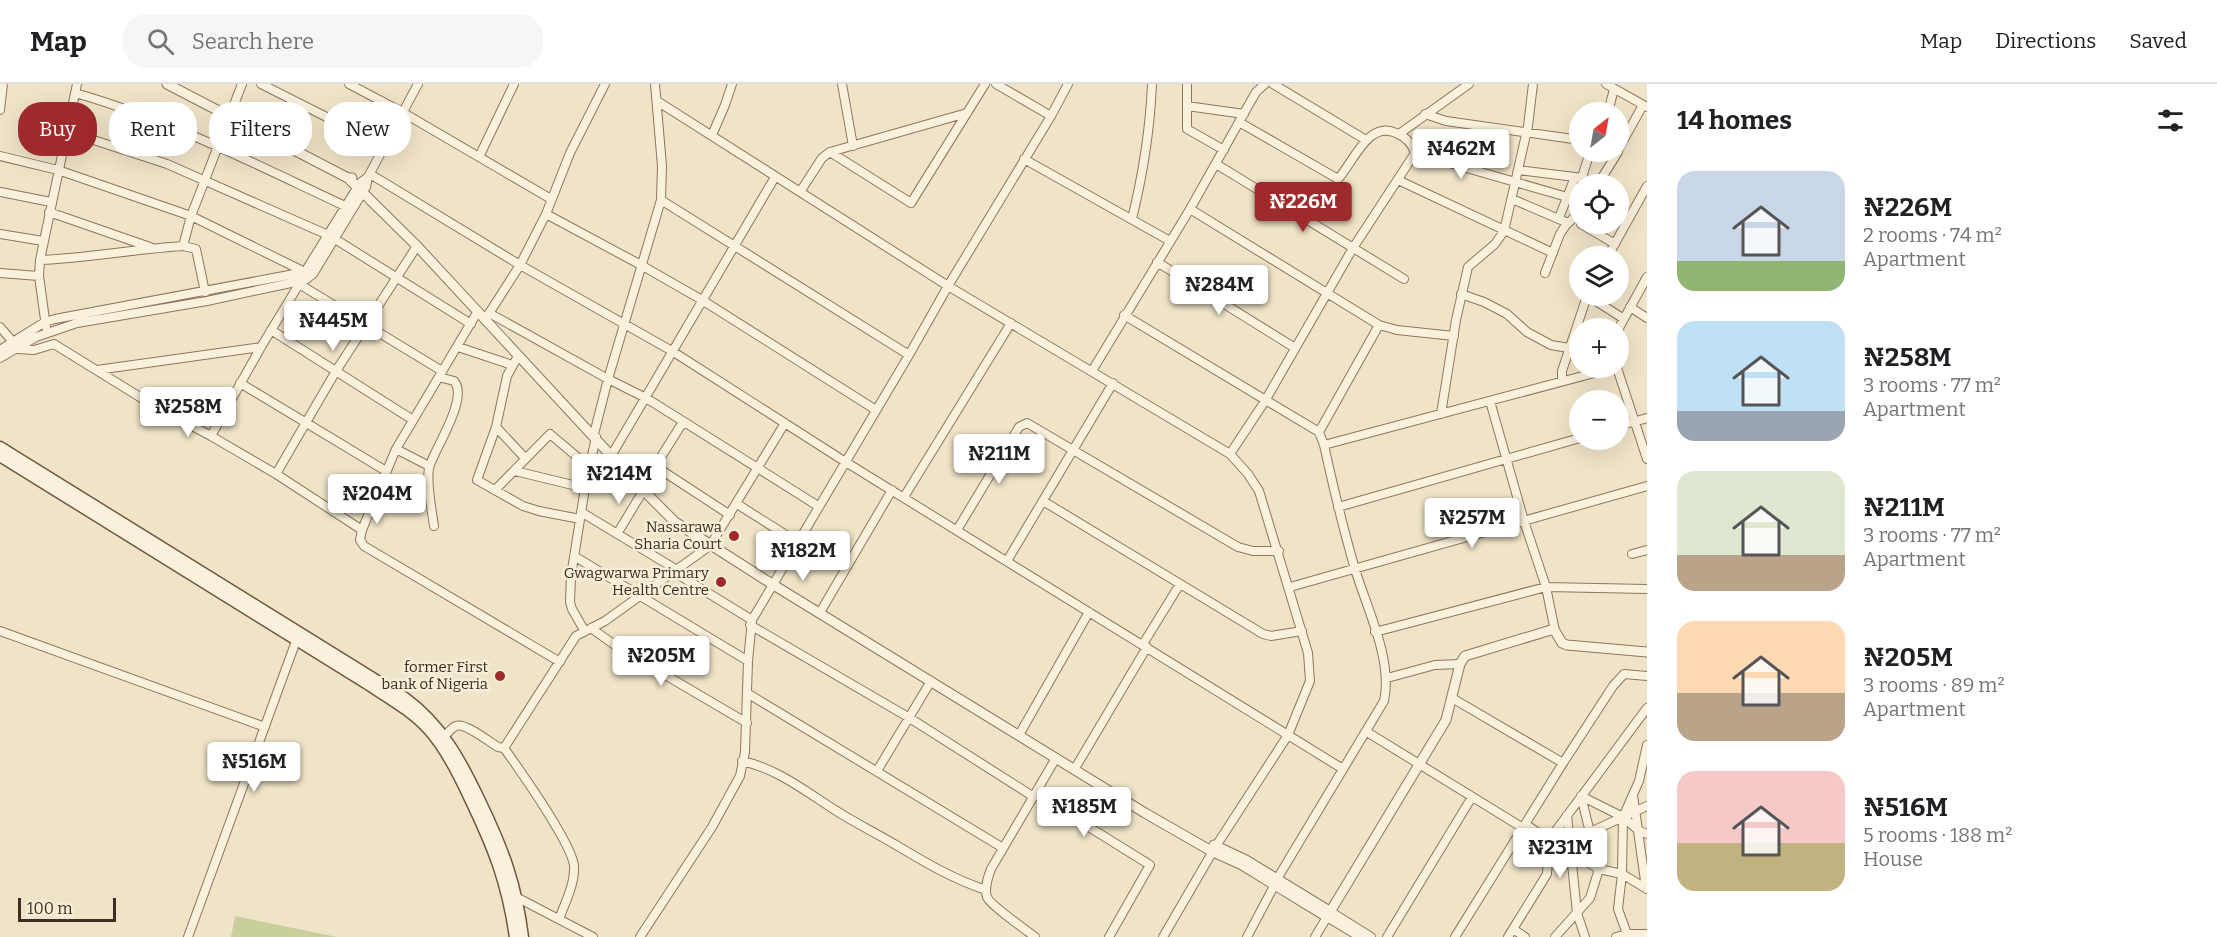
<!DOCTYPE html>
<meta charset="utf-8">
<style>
body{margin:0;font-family:Bitter,serif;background:#f6f6f6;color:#202124;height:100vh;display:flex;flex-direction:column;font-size:22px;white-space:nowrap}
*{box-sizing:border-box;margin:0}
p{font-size:20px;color:#757577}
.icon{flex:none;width:33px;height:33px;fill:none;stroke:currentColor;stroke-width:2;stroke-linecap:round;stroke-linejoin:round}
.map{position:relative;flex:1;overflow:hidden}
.details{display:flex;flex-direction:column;background:#fff;width:570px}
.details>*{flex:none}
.top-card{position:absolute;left:18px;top:18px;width:570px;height:54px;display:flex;gap:12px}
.needle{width:39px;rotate:31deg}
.tools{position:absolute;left:1569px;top:18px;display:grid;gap:12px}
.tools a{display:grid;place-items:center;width:60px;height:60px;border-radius:50%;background:#fff;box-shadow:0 6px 24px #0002;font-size:30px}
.scale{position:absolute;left:18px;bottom:15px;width:98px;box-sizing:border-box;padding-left:6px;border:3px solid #3d2e20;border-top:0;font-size:16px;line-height:21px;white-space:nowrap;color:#3d2e20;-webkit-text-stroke:4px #f7eed8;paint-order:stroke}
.price{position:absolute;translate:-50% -51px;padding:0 14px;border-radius:6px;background:#fff;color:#222;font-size:20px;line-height:39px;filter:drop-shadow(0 2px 3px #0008)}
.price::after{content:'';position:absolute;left:50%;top:36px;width:18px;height:14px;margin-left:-9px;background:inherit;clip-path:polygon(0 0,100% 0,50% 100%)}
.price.selected{background:#9e2a2b;color:#fff}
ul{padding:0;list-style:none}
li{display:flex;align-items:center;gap:18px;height:150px;padding:0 30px}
li span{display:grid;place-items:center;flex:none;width:168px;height:120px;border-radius:18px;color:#555}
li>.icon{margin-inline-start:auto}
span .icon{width:72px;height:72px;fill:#fffc;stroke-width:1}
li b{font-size:26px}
h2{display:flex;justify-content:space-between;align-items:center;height:72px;padding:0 30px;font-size:26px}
.pill{padding:0 21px;border-radius:24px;background:#fff;box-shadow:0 6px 24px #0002;font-size:21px;line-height:54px}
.pill.selected{background:#9e2a2b;color:#fff}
header{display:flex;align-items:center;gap:36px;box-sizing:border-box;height:84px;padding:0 30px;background:#fff;border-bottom:2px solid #e0e0e0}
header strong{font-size:28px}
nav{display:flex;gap:33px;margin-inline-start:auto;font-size:21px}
.search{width:420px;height:54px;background:#f6f6f6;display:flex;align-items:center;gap:15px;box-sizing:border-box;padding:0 21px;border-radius:24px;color:#757577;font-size:22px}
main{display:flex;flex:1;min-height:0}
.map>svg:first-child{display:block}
</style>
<header>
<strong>Map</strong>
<div class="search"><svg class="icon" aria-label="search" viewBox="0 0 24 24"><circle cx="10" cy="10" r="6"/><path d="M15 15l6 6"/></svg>Search here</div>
<nav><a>Map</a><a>Directions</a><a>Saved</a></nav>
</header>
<main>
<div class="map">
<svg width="1647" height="853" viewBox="0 0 1647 853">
<rect width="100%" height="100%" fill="#f0e4c8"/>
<path fill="#c9cf9b" d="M 235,832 L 337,853 L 231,853 Z"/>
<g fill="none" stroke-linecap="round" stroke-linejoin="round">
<g stroke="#8d765c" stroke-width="10">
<path id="minor" d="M 261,0 L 386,63
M 349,0 L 402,28 L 551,115
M 842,0 L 853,62
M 996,0 L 1051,32
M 1187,0 L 1187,45 L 1224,66
M 1273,0 L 1366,56
M 1606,0 L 1647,23
M 75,9 C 170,36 257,81 345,122
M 657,17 L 948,202 L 1230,370 L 1248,390 L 1259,407 L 1308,569 L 1310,597 L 1288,651 L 1216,762 L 1163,853
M 1187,22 L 1244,30
M 0,26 L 3,0
M 1608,28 L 1614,5
M 1425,30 L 1446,37 L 1580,56
M 1239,38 L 1338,95 C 1353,79 1368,36 1396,49 C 1406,53 1412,59 1415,69
M 66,47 L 167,80 L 328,151
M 1399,50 L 1469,0
M 712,51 L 725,21 L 732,0
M 1618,66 L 1643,21
M 830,68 L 911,119 L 985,0
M 1415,69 L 1567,113
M 0,72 L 58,86 L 191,132 L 305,188
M 479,73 L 514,0
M 1024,75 L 1170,157
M 1216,80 L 1404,195
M 1518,86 L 1583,94
M 370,90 L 520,181 L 672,267 L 844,377 L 1343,685
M 1398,96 L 1553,169
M 1585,100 L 1583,90 L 1590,68
M 1598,100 L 1618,68
M 0,108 L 51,118
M 800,108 L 822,74 L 830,68 L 967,29
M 1512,115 L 1568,139
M 661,116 L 909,271
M 1190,125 L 1379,241 L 1397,246 L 1454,252
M 49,128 L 150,163
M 546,130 L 641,181 L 702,216 L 876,326
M 1559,134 L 1575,93
M 1132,135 C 1143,90 1150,46 1152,0
M 1581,140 L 1615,160
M 0,150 L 43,157
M 335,155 L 471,240
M 183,162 L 196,165 L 205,208
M 1608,172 L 1647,102
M 40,176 C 88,174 135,165 183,162 L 191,132 L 242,0
M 1157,178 L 1295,264
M 0,189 L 39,192
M 1545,189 L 1560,150 L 1566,141 L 1580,128
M 299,200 L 442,287
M 1461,210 L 1484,218 L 1507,230 L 1527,248 L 1551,261 L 1569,264
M 1588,212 L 1624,235
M 1630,223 L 1647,234
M 478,227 L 396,365 L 362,446 L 360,456 L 364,462 L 560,578
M 489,229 L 608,295 L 646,314 L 818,422
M 488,231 L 520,181 L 546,130 L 570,69 L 605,0
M 1124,231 L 1319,348 L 1324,361 C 1333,402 1343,444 1355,485 C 1367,525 1393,576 1384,617 L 1277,795
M 0,243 L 13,258
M 46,243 L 39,192 L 40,176 L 77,0
M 271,246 L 413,336
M 1618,248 L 1620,242 L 1647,193
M 458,263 L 512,281
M 17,265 L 34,266 L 54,260 L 156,323 L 211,352 L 276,390 L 362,446
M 0,266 L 45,238 L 55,235 L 305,188 L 360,99 L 368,93
M 518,272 L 507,292 L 496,343 L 477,396 L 523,422 L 539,427 L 580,435
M 0,274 L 36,253 L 77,239 L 207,217 L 305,196 L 313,190 L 366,103 L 368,93 L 418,0
M 1617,284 L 1647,375
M 97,286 L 261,263
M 1092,287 L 1190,125 L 1256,8 L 1265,0
M 1562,297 L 1562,287 L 1587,212
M 240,299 L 386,387
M 1490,317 L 1524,437 L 1546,503 L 1555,547
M 1441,330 L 1456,236 L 1468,183 L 1495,160 L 1504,147 L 1528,42 L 1533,0
M 1618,342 L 1647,334
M 496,343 L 525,374
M 595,346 L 608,295 L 661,116 L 662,82 L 655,0
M 1319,348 L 1379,241
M 211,352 L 261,263 L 301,197
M 1324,361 L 1613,284
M 396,365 L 429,382
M 614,367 L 775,93
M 1230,370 L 1265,317 L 1353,164 L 1415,69
M 655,382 L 730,431
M 515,387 L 585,404
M 276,390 L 336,287 L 417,162
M 644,400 L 683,338
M 496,405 L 550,350 L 589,383
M 904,413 L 1011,239
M 1043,417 L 1263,550 L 1271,552 L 1302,547
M 737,420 L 797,458
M 1338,423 L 1580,354
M 581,428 L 677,486
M 434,442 C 432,427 425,394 430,381 C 436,363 469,313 454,297 L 439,293
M 957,446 L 1019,343 L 1027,339 L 1238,463 L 1253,467 L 1279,467
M 617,450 L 643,407
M 713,457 L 785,339
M 1632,470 L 1647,466
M 574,472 L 748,577
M 1007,477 L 1113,299
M 674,488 L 752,536
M 1290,503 L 1647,402
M 822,525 L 892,406
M 750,541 L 908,633 L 1034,713
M 591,544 L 616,562 L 747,639
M 584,546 L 572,525 L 570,518 L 571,492 L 585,404 L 596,353
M 0,547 L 265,643
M 1375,548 L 1546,503 L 1647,505
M 1143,560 L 1180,500
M 1387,594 L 1435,581 L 1460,580
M 747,609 L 1003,764
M 1452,614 L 1563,679
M 1367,648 L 1523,744
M 1019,651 L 1089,528
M 442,655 C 446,651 451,644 456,642 C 465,638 489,658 498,663 L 504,664 C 519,685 572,760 574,782 C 575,800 565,819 559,835
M 504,664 L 576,552 L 605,537 L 711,461
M 742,677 C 778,685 805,707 835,726 C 855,739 876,749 896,761 C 926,779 953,795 986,806
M 1077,681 L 1147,563
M 877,687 L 931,597
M 1036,710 L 1150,781 L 1109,853
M 1633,711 L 1646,804
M 1581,712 L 1623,733 L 1638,746 L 1647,750
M 1567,731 L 1577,829 L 1585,853
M 1550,755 L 1575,755 L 1647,722
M 1549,756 L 1647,624
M 1549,756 L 1599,785 L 1622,790 L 1647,805
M 518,814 L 593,853
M 1331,828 L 1371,853
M 1513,845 L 1525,853
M 188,853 L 296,557
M 640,853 L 712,743 L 740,692 L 745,668 L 748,577 L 752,536 L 909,271 L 948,202 L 1051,32 L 1068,0
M 1035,853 C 1026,846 990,821 987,813 C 984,804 988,793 991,785 L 1056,674
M 1247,853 L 1275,800
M 1315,853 L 1327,833 L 1360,853
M 1387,853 L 1472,713
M 1455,853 L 1563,679 L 1613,602 L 1624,590 L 1647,592
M 1508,853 L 1547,790 L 1549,756 L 1525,740
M 1555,853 L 1590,814 L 1599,785 L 1581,712
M 1616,853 L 1627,850 L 1647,850
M 1633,853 L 1627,850 L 1618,825 L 1622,790 L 1623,733 L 1639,697 L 1647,661"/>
</g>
<g stroke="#8d765c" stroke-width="11">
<path id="tertiary" d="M 167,0 L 348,94 L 352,94
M 348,94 L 417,162 L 641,404 L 675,438 L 772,500 L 1145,729 L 1213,768 L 1242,781 L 1327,833 L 1446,636 L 1460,580 L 1465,572 L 1551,546 L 1555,547 L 1562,559 L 1567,561 L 1647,568
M 1214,761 L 1246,776 L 1331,828"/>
</g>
<g stroke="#6f573f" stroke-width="13">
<path id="secondary" d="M 0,363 L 405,614 C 442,641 461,677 480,717 C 504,767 516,799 523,853
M 0,372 L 369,601 C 390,615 412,627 429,646 C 446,665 458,689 469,713 C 493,763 507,797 515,853"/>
</g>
<use href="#minor" stroke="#faf1dc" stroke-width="8"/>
<use href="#tertiary" stroke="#faf1dc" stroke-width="9"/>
<use href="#secondary" stroke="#faf1dc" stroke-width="10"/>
</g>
<g fill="#9e2a2b" stroke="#f7eed8" stroke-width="2">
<circle cx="734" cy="452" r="6"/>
<circle cx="721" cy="498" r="6"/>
<circle cx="500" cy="592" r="6"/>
</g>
<g text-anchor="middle" stroke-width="5" stroke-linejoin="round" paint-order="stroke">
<g font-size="15" fill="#3d2e20" stroke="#f7eed8" text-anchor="end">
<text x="722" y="448">Nassarawa<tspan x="722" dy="17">Sharia Court</tspan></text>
<text x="709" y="494">Gwagwarwa Primary<tspan x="709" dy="17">Health Centre</tspan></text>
<text x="488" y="588">former First<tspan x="488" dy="17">bank of Nigeria</tspan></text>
</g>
</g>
</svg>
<div class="tools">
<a><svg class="needle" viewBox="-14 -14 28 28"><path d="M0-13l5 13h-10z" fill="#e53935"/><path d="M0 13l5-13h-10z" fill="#757577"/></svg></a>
<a><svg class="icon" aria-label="locate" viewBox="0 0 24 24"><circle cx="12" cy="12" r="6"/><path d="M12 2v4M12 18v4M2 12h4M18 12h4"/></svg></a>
<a><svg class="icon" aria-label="layers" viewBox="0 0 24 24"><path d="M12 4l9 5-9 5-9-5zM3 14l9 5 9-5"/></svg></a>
<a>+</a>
<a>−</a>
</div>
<div class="scale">100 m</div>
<b class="price" style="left:1461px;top:96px">₦462M</b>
<b class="price selected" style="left:1303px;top:149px">₦226M</b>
<b class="price" style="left:1219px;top:232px">₦284M</b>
<b class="price" style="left:333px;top:268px">₦445M</b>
<b class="price" style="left:188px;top:354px">₦258M</b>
<b class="price" style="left:999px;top:401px">₦211M</b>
<b class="price" style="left:619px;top:421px">₦214M</b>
<b class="price" style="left:377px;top:441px">₦204M</b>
<b class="price" style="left:1472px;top:465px">₦257M</b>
<b class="price" style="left:803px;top:498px">₦182M</b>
<b class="price" style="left:661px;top:603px">₦205M</b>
<b class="price" style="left:254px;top:709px">₦516M</b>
<b class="price" style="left:1084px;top:754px">₦185M</b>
<b class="price" style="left:1560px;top:795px">₦231M</b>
<div class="top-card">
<a class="pill selected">Buy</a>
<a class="pill">Rent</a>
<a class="pill">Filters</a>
<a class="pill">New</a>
</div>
</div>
<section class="details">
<h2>14 homes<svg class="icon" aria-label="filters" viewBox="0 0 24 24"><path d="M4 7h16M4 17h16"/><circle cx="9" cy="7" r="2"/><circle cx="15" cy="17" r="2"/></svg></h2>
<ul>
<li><span style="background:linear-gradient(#c9d6e8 75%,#8fb573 0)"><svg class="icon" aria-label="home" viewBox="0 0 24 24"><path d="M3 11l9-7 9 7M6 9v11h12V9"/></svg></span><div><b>₦226M</b><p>2 rooms · 74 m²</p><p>Apartment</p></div></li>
<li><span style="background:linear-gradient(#bfe0f5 75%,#9aa5b1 0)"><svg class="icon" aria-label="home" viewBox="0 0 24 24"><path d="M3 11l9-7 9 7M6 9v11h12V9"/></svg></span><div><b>₦258M</b><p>3 rooms · 77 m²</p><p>Apartment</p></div></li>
<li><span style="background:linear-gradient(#dfe7d0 70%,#b9a48a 0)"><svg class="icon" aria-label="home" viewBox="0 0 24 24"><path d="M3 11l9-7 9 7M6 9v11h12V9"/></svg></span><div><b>₦211M</b><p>3 rooms · 77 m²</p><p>Apartment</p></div></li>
<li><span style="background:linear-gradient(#ffd9b3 60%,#b9a48a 0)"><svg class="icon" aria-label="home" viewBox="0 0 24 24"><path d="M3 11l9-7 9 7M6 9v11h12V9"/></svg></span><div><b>₦205M</b><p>3 rooms · 89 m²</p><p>Apartment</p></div></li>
<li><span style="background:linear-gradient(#f6c9c9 60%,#c2b280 0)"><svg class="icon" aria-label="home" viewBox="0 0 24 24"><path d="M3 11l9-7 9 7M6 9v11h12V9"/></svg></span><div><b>₦516M</b><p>5 rooms · 188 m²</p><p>House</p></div></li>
</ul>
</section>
</main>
